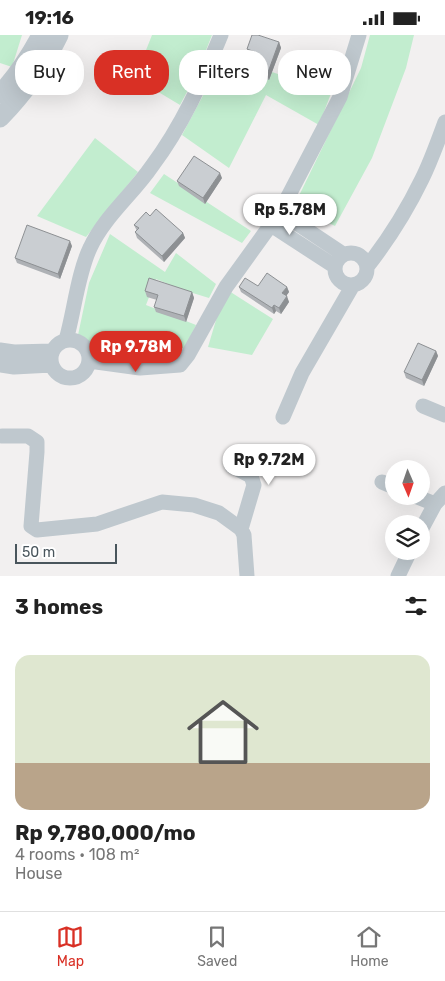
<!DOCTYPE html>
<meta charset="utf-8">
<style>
body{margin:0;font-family:Rubik,sans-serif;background:#f6f6f6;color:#222;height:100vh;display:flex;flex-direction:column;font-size:19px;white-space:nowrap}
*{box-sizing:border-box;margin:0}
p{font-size:16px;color:#767676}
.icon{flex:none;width:28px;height:28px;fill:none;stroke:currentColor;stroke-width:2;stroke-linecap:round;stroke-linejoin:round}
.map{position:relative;height:541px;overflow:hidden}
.sheet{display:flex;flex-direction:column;background:#fff;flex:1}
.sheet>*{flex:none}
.hud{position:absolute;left:15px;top:15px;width:415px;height:45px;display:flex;gap:10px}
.needle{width:32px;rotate:178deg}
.tools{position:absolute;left:385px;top:425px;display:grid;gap:10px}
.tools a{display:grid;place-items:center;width:45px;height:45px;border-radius:50%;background:#fff;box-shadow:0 5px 20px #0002;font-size:25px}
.scale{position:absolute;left:15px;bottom:12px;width:102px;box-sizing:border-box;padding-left:5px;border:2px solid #49555c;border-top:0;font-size:14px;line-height:18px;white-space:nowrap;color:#49555c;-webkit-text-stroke:4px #fff;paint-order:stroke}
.price{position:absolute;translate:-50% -42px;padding:0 11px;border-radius:18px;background:#fff;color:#222;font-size:16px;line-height:32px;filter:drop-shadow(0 1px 2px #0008)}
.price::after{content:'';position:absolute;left:50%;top:30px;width:15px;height:11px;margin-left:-8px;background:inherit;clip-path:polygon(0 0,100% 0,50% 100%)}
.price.on{background:#d93025;color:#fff}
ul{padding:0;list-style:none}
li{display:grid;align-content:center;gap:10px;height:265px;padding:0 15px}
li+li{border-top:1px solid #e0e0e0}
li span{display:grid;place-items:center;height:155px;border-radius:15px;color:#555}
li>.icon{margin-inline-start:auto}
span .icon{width:90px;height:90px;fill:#fffc;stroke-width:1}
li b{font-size:21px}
h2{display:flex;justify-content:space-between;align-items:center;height:60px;padding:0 15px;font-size:21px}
.tag{padding:0 18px;border-radius:20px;background:#fff;box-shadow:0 5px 20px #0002;font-size:18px;line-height:45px}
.tag.on{background:#d93025;color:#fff}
.status{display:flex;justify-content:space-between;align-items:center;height:35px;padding:0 25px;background:#fff;direction:ltr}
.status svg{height:14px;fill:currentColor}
.tabs{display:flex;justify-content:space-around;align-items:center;height:70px;border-top:1px solid #e0e0e0;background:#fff;font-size:14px;color:#767676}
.tabs a{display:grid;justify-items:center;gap:2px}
.tabs .on{color:#d93025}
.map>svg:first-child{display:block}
</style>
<div class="status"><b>19:16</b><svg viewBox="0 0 49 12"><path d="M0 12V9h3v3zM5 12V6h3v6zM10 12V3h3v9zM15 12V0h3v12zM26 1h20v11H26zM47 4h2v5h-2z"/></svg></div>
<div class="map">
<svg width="445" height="541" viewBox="0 0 445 541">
<rect width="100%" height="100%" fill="#f2f0f0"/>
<path fill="#c2edcf" d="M 0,0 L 22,0 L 12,32 L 0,28 Z
M 152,0 L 212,0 L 197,38 L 180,70 L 135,43 Z
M 370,0 L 414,0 L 406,33 L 372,123 L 335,191 L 294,171 L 361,33 Z
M 224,21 L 284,41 L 294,22 L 341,32 L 319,90 L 266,60 L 229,133 L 182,100 Z
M 95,103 L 138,137 L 86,202 L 37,181 Z
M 164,139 L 251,196 L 242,208 L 150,158 Z
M 110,199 L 165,237 L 176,218 L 216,249 L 209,263 L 183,255 L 156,244 L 146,270 L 196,290 L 185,313 L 137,318 L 91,311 L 78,300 L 89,248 Z
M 229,256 L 273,284 L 252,320 L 208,312 L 219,275 Z"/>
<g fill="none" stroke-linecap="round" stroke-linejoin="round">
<path stroke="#bfc8ce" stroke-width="15" d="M 280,177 L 343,219
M 271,190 L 334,231
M335 234a16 16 0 1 1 32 0a16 16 0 1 1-32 0Z
M 367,232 C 388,205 407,175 422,144 C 431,126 438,106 445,87
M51 324a19 19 0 1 1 38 0a19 19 0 1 1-38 0Z
M 66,305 C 74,277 78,238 90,213 C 104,182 133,159 152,131 C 182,91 202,46 221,0
M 86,314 L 132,322
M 0,315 L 14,317 L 52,316
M 89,326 L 140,333 L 180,330 L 188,320 L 226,252 L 280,177 L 340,62 L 359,0
M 0,330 L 14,332 L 52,330
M 423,371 L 445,380
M 283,382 L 302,338 L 353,250
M 2,401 L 28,401 L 37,407 L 37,417 L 31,491 L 37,495 L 97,489 L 162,467 L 194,470 L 219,478 L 241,494 L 244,500 L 247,541
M 232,431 L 251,441 L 254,450 L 241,494
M 382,447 L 394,452
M 415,461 L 435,469
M 421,495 L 435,469 L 445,458
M 398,541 L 410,516"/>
<path stroke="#bfc8ce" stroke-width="19" d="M 0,59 C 16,42 30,21 41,0
M 0,83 C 24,58 44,31 59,0"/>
</g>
<path fill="#aeb1b5" d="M 279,7 L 281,13 L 269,45 L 251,39 L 249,33 L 254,21 L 249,19 L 247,14 Z
M 222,143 L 205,169 L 179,151 L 177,146 Z
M 150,181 L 183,198 L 185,203 L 164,227 L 137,203 L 135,197 L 137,196 L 134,190 Z
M 72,211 L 60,244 L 17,228 L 15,223 Z
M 258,251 L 287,252 L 289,257 L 286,261 L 289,267 L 281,279 L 276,276 L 274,279 L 241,257 L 239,252 Z
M 145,256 L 192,257 L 194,263 L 186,287 L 156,277 L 154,272 L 157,265 L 147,262 Z
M 436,316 L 438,321 L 424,351 L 406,343 L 404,337 Z"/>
<path fill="#8d9093" d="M 279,7 L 281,13 L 269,45 L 267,40 Z
M 220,138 L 222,143 L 205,169 L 203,163 Z
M 183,198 L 185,203 L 164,227 L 162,221 Z
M 70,206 L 72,211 L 60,244 L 58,239 Z
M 287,252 L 289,257 L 284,264 L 282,258 Z
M 192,257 L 194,263 L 186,287 L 184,281 Z
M 287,261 L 289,267 L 281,279 L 279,273 Z
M 274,270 L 276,276 L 274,279 L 272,273 Z
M 436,316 L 438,321 L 424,351 L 422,345 Z"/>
<path fill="#caced2" stroke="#8d9093" d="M 252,0 L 258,0 L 279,7 L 267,40 L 249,33 L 255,17 L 247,14 Z
M 194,121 L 220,138 L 203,163 L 177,146 Z
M 156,174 L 183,198 L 162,221 L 135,197 L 139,193 L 134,190 L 146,177 L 150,181 Z
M 27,190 L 70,206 L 58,239 L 15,223 Z
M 267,238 L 287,252 L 282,258 L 287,261 L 279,273 L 274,270 L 272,273 L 239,252 L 245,243 L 258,251 Z
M 149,243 L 192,257 L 184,281 L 154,272 L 158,260 L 145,256 Z
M 418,308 L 436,316 L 422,345 L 404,337 Z"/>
</svg>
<div class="tools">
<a><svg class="needle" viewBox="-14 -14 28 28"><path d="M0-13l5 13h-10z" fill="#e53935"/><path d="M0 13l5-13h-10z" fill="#767676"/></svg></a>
<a><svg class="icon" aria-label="layers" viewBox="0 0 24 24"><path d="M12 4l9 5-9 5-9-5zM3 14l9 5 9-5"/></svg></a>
</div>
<div class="scale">50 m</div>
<b class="price" style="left:290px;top:201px">Rp 5.78M</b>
<b class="price on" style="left:136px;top:338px">Rp 9.78M</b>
<b class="price" style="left:269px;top:451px">Rp 9.72M</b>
<div class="hud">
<a class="tag">Buy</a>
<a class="tag on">Rent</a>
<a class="tag">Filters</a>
<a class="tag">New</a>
</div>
</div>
<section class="sheet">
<h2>3 homes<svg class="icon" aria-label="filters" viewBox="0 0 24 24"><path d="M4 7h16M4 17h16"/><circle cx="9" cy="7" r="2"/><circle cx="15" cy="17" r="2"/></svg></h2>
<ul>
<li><span style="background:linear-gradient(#dfe7d0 70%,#b9a48a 0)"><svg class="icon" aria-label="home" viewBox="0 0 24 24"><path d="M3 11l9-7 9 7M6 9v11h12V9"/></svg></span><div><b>Rp 9,780,000/mo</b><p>4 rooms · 108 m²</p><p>House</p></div></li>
</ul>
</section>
<nav class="tabs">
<a class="on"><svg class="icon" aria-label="map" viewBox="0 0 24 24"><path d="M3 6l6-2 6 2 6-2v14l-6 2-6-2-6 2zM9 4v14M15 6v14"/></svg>Map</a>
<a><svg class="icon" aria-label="saved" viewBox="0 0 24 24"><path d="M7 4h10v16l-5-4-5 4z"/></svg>Saved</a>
<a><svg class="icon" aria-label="home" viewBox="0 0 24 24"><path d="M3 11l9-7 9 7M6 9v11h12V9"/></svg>Home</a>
</nav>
